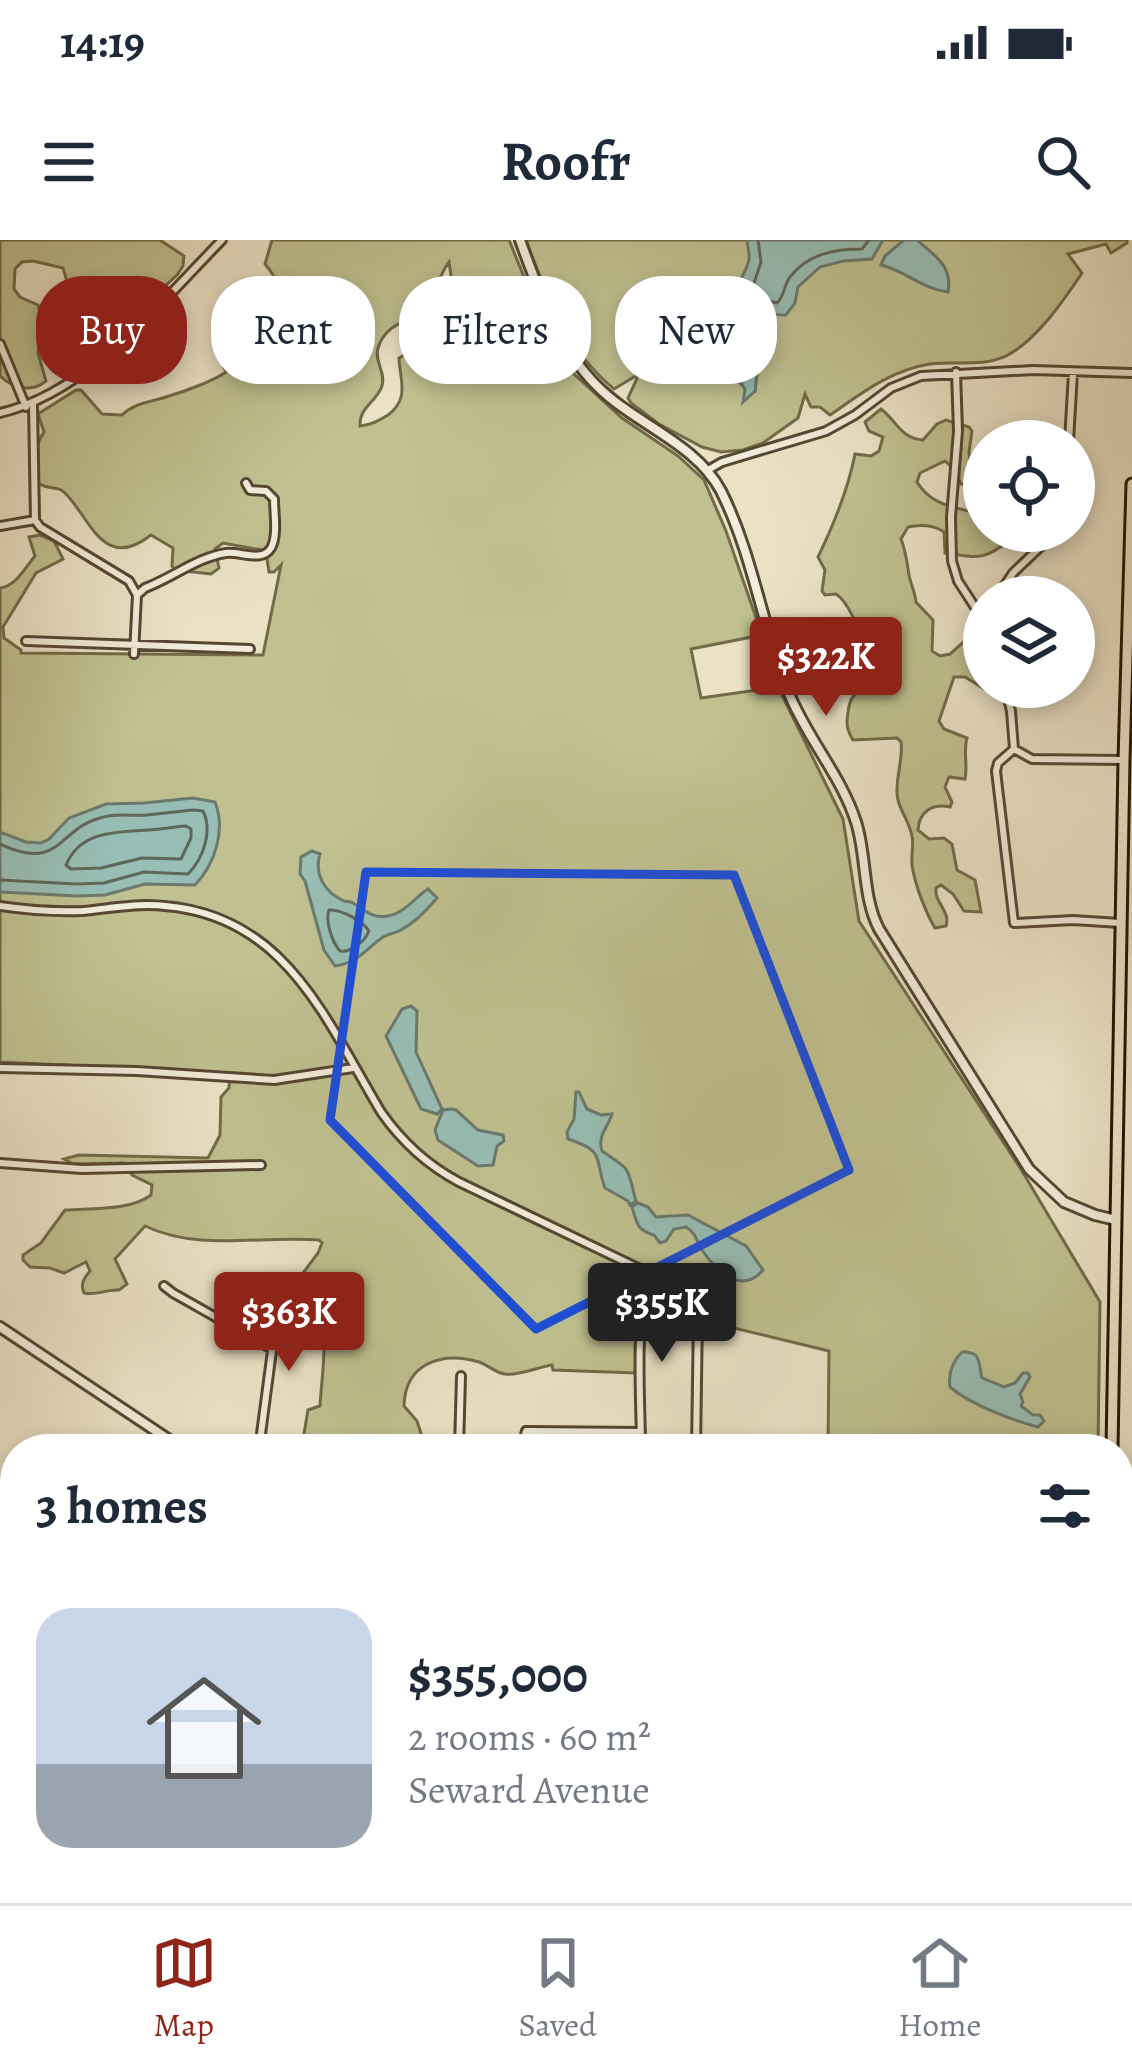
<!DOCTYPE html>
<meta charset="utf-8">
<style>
body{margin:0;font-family:Alegreya,serif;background:#f2f2f3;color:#1f2937;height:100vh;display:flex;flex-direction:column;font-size:45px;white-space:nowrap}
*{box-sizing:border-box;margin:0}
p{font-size:39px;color:#747a83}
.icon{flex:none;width:66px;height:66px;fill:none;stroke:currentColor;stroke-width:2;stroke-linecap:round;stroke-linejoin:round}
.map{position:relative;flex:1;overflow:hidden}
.side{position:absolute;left:0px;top:1194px;width:1134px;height:471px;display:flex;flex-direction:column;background:#fff;border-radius:48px 48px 0 0;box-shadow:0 6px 18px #0003}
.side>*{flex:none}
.guide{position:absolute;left:36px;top:36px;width:1062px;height:108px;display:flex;gap:24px}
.buttons{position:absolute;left:963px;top:180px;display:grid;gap:24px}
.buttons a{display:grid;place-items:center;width:132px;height:132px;border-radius:50%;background:#fff;box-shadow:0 6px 18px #0003;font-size:60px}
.price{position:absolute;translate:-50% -102px;padding:0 27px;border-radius:12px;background:#8f2418;color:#fff;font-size:39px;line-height:78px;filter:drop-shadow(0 3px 6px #0008)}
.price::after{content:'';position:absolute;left:50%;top:72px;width:36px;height:27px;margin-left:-18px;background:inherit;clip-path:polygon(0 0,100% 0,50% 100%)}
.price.active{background:#222;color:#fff}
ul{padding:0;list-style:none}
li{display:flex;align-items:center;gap:36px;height:300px;padding:0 36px}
li span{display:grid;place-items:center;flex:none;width:336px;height:240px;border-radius:36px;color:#555}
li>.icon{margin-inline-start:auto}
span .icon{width:144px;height:144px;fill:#fffc;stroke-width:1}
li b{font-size:51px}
h2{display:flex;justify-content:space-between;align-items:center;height:144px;padding:0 36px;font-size:51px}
.tag{padding:0 42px;border-radius:48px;background:#fff;box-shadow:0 6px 18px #0003;font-size:42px;line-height:108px}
.tag.active{background:#8f2418;color:#fff}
.status{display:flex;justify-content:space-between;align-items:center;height:84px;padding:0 60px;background:#fff;direction:ltr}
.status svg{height:33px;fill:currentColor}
header{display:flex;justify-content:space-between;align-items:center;height:156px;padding:0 36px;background:#fff;font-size:54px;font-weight:600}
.dock{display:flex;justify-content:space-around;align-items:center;height:168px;border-top:3px solid #e0e1e3;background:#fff;font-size:33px;color:#747a83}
.dock a{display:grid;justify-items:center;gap:6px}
.dock .active{color:#8f2418}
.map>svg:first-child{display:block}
</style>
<div class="status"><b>14:19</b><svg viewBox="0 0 49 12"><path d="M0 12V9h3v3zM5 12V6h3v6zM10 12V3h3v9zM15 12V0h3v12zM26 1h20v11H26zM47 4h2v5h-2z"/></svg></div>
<header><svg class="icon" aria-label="menu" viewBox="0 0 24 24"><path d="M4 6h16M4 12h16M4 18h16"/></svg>Roofr<svg class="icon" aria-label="search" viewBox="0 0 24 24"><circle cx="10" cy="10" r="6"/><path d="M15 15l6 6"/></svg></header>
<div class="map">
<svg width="1132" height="1663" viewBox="0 0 1132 1663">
<rect width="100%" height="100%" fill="#ebe2c6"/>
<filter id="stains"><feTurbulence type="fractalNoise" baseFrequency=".00167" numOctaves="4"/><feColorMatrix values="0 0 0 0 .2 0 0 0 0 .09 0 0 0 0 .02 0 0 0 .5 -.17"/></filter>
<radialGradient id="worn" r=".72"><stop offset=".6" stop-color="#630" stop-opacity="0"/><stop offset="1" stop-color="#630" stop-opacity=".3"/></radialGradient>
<path fill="#c0c090" stroke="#726a48" stroke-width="3" fill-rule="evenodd" d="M 0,0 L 160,0 L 184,16 L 183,26 L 177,35 L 146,63 L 114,68 L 97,79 L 69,48 L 63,28 L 33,21 L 22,22 L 15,29 L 14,49 L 20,57 L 38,65 L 44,84 L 38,113 L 46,141 C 32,153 13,148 0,136 Z
M 272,0 L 509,0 L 548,96 L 575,135 L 622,178 L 678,216 L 704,240 L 726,291 L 762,395 L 691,409 L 701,458 L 778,447 L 843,579 L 859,681 L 1022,931 L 1100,1062 L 1098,1209 L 828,1209 L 829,1111 L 709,1082 L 639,1080 L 635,1133 L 553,1130 L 552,1125 C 538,1127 518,1136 505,1134 C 496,1133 488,1125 479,1122 C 442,1111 405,1123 404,1166 L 417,1181 L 426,1209 L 307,1209 L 304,1194 L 308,1170 L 320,1166 C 323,1117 334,1075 303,1033 L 318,1013 L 322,1003 L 319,1000 C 261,995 200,1012 145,986 L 115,1019 L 127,1044 L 119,1050 C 106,1049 97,1056 84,1053 C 80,1044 84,1038 90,1031 L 86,1022 L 64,1033 L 50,1028 L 30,1027 L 23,1020 L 23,1015 L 41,1003 L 65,970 C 91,968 130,971 151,955 L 152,945 L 132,935 L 124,923 L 73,924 L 64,919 L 79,915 L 208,918 L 220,895 L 221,857 L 229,848 L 230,833 L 0,822 L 0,348 C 16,346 25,328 35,316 L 29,297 L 40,295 L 54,301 L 63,319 L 36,333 L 3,387 L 4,398 L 21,410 L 21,413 L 263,415 L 281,325 L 274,332 L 269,332 L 266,313 L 262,310 L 223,303 L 215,309 L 219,328 L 211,334 L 175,330 L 172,326 L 173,308 L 151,295 C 104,332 91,280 66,254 C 58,245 49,250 40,244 C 27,236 36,203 44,192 L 38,174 L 76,150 L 81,150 L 102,174 L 122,175 C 136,162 151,162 169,156 C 186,151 213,141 226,132 L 214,105 L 218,91 C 234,85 240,73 255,64 C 301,82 281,44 265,24 ZM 449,22 L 452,42 L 457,45 L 441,67 L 431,108 L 413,110 L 399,118 C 400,141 410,158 388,175 C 378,181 371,185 360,186 C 359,167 376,163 382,146 C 386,132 374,122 378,108 C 386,80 416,82 427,65 C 436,52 439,35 449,22 Z
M 526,0 L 1127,0 L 1127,3 L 1111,13 L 1106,4 L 1068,14 L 1082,33 C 1064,60 1036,101 1006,116 C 984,127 954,121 930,124 C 891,130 862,153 830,175 L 820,167 L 811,167 L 805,154 L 798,178 L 763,203 L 743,210 L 721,212 L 702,207 L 659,184 L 631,163 L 628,158 L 639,134 L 614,149 C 565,108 548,59 526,0 ZM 751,94 L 764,104 L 768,113 L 758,125 L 755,151 L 745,149 C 737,137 720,128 706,124 L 722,98 Z
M 881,169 C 897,181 900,198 923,200 L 937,184 L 946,180 L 969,187 L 972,191 L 969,212 L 972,237 L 966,245 L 961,244 L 953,228 L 945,221 L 920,233 L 917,242 C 932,267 957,267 984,275 L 984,291 L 1010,291 L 1011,299 C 984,321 978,318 945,313 L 944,292 C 934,285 920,284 908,287 L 901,299 C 906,312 907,322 909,335 C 911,345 915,352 916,362 L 933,380 L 932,411 L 940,416 L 950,414 L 969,397 L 984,408 L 984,447 L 992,447 L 986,450 L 965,437 L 954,437 L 939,481 L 944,489 L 967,498 C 963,512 968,525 965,539 L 949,537 L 945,547 L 952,562 L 950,567 C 932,563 919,572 918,590 L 929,599 L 944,598 L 952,604 L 957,630 L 975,640 L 981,672 L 964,671 L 953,654 L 941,645 L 936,648 C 934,663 951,671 946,686 L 935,688 C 925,671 915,645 912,625 C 911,615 914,605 912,596 C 909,580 896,566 897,550 C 897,533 903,519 901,502 L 897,498 L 853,500 C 847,490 846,485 848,472 C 852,439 873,459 888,440 L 881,429 L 860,424 C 859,417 861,410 860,402 C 859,387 848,362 836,354 L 825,355 L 822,351 L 825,330 L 818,317 C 834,284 848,250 855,214 L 871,216 L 879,211 L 883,197 L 869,191 L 865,182 Z"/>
<path fill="#98beb5" stroke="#6a7a6d" stroke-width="3" d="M 747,0 L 883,0 L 872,19 L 843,21 L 820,27 L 798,47 L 795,63 L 786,75 C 769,75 740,72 739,48 C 739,38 748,29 749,19 C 750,13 747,6 747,0 Z
M 904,0 L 917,0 C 935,16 953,26 948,52 C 920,48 906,31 881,25 L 885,16 Z
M 738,88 L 764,103 L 768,113 L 758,125 L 755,151 L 743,162 L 745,150 L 742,144 L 721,129 L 711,131 L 706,129 L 705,124 C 715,108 719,91 738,88 Z
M 193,558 L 215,562 C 226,590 215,624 195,645 L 145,644 L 105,655 L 77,656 L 0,652 L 0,592 L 26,602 L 41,603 L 49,599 L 69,578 L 106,564 L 144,563 Z
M 312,611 L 320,614 C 314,634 324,652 344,661 C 347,662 350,661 353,663 C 365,670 372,679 388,676 C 405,673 414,658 428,649 L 437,658 C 427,670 416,682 401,690 C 396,693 389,694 383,697 C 367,708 358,723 335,726 L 324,710 L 305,641 L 300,634 L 301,617 Z
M 411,766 L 417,771 L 416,812 L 442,869 L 437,874 L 421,869 L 386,796 L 402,769 Z
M 576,852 L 579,852 L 587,869 L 601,875 L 612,874 C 608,888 597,895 602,911 C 633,932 626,925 636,961 L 630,965 L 628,961 L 605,948 C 594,918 606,911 568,899 L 567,892 L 574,879 Z
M 451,869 L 456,870 L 478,890 L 503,895 L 504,901 L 497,906 L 493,925 L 478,926 L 438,900 L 435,890 L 443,870 Z
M 638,963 L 648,967 L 656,977 L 688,975 L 703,983 L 746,1006 L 763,1030 C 742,1055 717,1032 702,1010 C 695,999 697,994 686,987 L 674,989 L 666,1001 L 660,1003 L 654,995 C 637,990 637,984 632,967 Z
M 962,1112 C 982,1111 978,1123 982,1138 L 1004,1147 L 1015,1143 L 1023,1133 L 1028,1133 L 1030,1137 L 1020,1154 L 1023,1162 L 1021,1166 L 1033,1175 L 1040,1175 L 1044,1181 L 1038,1187 C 1012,1180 971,1165 950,1147 C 948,1133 952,1122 962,1112 Z"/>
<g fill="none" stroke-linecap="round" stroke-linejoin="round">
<path stroke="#5e685a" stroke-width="3" d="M 758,0 L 761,22 L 752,49 L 759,58 L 777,63 C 785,55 783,47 790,37 C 808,14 834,9 862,9 L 869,0
M 186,586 L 191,589 L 191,598 L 181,619 L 142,618 L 101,628 L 71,629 L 66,625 C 80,591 115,592 148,590 C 160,589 173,587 186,586 Z
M 0,604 C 65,634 56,584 109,576 C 121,574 134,576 147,575 C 162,574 178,571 194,570 L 203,571 C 213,591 203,619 188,634 L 144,632 L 104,643 L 76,644 L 0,640
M 329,670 C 341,669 363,681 369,691 C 365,701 351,713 340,711 C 332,702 325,681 329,670 Z"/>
<g stroke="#564732" stroke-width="12">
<path id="minor" d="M 0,104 L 26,167
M 956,132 L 958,191 L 951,277 L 952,321 L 958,341 L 984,381
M 33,164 L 35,280
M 0,173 C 88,153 161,62 222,0
M 1069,201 L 1073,133
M 708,230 L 722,222 L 826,191 L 855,175 L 891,148 L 921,136 L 1033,130 L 1132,133
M 35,280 L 40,287 L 129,341 L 137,355
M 0,286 L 35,280
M 137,355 L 145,348 C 172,338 198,317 226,313 C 240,311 262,323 271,308 C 278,296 274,273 274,259 L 266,251 L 250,250 L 246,243
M 997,357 L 1013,333 L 1057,291
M 26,401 L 250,409
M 134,414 L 137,355
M 1005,447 L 1011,471 L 1014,509
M 1014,509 L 998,523 L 996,531 L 1014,683 L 1073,680 L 1120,683
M 1014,509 L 1032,519 L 1124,520
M 0,666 C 27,670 55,672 83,671 C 104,669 126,665 147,665 C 282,667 322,773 381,872 C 402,902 427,925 459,942 L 684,1050 L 692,1056 L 698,1075 L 696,1209
M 0,828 L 137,831 L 274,840 L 353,828
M 0,923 L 82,929 L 261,925
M 164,1046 L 173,1053 L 272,1109
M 259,1209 L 277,1073 L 275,1063
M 459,1209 L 461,1136
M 521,1209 L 526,1191 L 641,1192
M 641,1209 C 641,1157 634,1082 650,1034
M 0,1285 L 15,1287
M 1119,1313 L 1132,1313
M 1119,1383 L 1132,1383
M 0,1449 L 15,1450
M 1119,1597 L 1132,1597
M 0,1620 L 15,1621
M 409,1663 L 410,1650
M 566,1663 L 569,1650
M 787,1663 L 787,1650
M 895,1663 L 896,1650
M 1000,1663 L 1000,1650"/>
</g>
<g stroke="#564732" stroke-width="14">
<path id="tertiary" d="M 520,0 C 539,52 557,105 596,145 C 634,184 695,202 721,251 C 753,315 762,386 788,451 C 806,497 841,535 856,582 C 867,616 862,656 879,689 L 1029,929 L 1064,962 L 1095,975 L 1116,980
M 0,1087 L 183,1209"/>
</g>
<g stroke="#241300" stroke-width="14">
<path id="secondary" d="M 1119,1490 L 1132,1490
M 0,1530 L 15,1535
M 444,1650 L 475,1663
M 251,1663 L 251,1650"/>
</g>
<g stroke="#241300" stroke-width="15">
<path id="primary" d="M 1112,1209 L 1124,520 L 1132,244
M 1106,1663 L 1106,1650"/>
</g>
<use href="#minor" stroke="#f2ecda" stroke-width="6"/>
<use href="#tertiary" stroke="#f2ecda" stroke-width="8"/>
<use href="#secondary" stroke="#f2ecda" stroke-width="8"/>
<use href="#primary" stroke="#ebe2c6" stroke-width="9"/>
</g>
<path fill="none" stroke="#1d4ed8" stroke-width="9" stroke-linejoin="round" d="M 366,632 L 734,635 L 849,930 L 536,1089 L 330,880 Z"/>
<rect width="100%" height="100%" filter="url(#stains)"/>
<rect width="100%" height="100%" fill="url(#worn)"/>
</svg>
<div class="buttons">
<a><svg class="icon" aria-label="locate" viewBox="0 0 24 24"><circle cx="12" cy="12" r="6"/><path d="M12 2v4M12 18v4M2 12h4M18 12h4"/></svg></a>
<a><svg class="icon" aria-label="layers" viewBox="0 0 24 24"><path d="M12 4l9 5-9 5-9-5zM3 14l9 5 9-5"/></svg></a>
</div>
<b class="price" style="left:826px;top:479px">$322K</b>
<b class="price active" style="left:662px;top:1125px">$355K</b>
<b class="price" style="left:289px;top:1134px">$363K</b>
<div class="guide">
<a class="tag active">Buy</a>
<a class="tag">Rent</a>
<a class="tag">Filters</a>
<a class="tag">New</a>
</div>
<section class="side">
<h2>3 homes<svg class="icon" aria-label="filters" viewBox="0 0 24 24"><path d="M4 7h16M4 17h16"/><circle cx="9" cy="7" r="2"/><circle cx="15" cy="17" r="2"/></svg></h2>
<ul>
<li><span style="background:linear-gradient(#c9d6e8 65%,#9aa5b1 0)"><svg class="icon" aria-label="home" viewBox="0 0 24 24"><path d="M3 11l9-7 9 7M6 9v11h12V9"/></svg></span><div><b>$355,000</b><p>2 rooms · 60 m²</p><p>Seward Avenue</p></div></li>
</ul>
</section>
</div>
<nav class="dock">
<a class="active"><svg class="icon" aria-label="map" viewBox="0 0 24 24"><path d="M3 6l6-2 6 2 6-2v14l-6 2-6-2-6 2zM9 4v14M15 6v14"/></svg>Map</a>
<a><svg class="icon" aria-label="saved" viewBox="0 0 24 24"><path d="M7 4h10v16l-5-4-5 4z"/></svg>Saved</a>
<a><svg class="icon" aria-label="home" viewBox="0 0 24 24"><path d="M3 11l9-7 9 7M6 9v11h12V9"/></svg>Home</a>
</nav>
